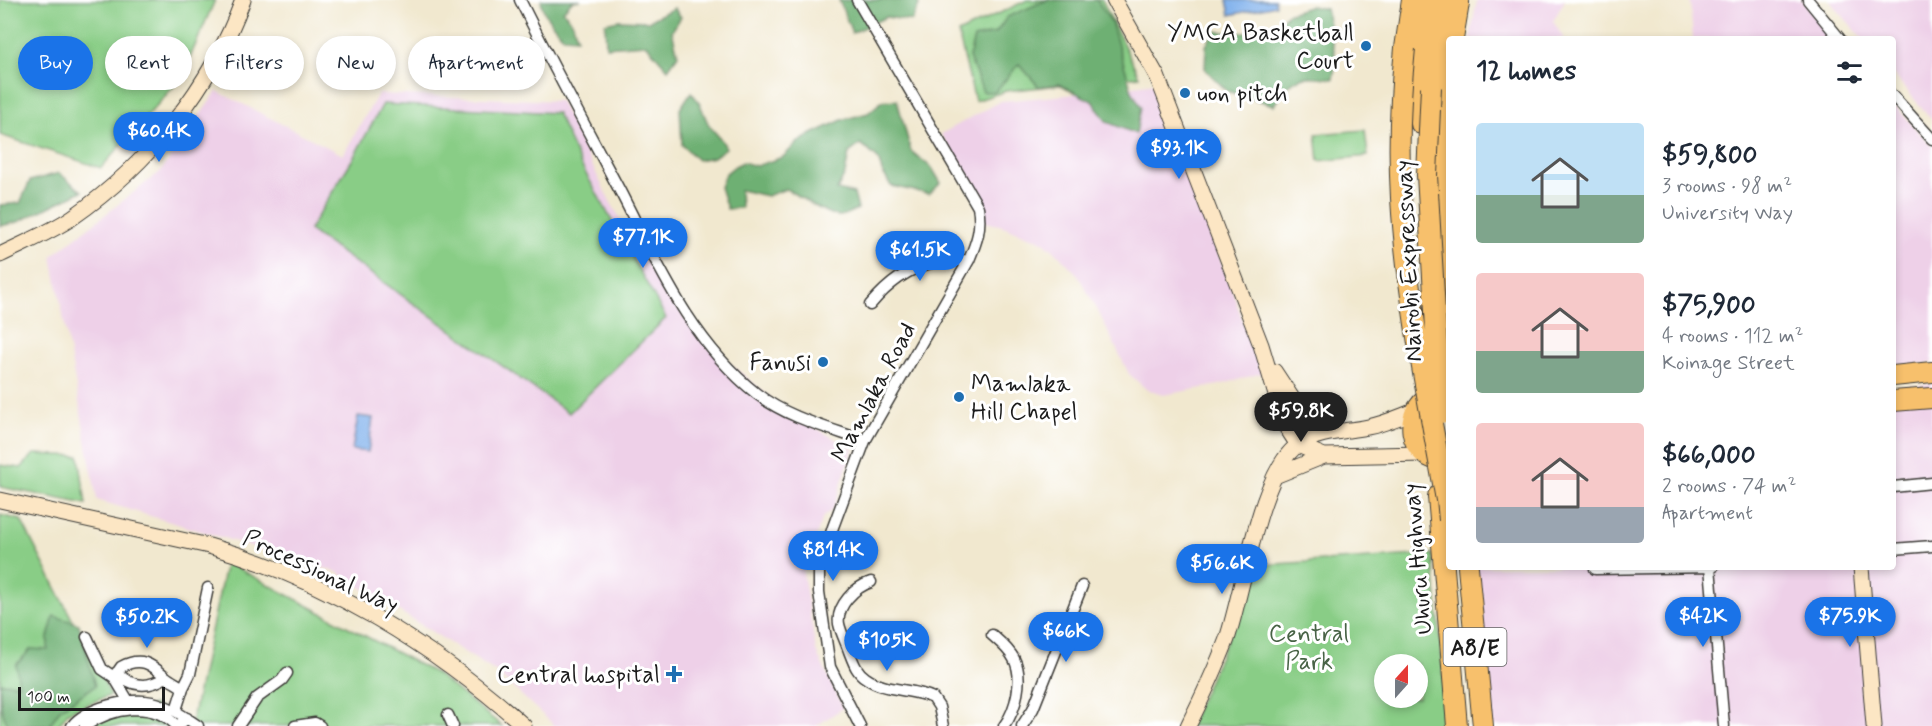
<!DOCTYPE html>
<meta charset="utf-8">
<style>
body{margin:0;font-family:Mynerve,sans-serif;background:#f6f6f7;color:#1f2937;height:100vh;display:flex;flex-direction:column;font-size:22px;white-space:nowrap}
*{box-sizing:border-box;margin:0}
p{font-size:20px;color:#747a83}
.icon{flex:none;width:33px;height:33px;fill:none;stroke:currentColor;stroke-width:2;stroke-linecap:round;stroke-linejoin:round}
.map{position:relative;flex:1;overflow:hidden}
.drawer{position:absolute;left:1446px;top:36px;width:450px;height:534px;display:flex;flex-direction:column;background:#fff;border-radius:6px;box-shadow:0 3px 9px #0003}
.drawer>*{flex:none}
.guide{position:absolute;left:18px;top:36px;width:570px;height:54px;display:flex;gap:12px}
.needle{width:39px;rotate:21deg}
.buttons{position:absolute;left:1374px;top:654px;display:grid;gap:12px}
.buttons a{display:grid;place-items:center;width:54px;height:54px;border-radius:50%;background:#fff;box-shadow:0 3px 9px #0003;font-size:30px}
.scale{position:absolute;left:18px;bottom:15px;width:147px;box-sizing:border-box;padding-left:6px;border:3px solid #1c1c1c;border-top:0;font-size:16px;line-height:21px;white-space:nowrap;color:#1c1c1c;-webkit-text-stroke:4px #fff;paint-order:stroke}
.price{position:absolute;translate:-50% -51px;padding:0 14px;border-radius:21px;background:#1a73e8;color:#fff;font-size:20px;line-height:39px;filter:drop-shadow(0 2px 3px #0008)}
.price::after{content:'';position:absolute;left:50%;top:36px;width:18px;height:14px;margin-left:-9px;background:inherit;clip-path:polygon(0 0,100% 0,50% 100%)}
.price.active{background:#222;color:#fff}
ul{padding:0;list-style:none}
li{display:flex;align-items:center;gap:18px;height:150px;padding:0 30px}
li span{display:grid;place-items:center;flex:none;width:168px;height:120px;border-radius:6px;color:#555}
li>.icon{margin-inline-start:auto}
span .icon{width:72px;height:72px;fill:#fffc;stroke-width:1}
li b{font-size:26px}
h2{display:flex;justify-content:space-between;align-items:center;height:72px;padding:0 30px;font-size:26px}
.pill{padding:0 21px;border-radius:27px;background:#fff;box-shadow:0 3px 9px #0003;font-size:21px;line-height:54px}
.pill.active{background:#1a73e8;color:#fff}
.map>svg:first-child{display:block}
</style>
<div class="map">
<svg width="1932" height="726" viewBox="0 0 1932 726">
<rect width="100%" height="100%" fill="#fff"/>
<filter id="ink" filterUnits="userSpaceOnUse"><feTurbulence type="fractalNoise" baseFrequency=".0167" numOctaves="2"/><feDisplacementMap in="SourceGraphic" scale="12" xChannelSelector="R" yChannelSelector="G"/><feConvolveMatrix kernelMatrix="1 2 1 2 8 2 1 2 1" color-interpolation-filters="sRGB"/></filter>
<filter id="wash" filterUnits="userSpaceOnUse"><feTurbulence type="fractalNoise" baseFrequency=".008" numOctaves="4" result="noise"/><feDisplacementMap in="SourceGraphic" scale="24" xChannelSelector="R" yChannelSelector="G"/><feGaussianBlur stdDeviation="1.35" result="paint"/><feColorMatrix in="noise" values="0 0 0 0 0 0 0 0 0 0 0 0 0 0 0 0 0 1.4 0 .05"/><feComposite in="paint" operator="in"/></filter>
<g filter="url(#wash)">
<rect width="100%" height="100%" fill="#f1e8cf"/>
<path fill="#eed0e8" d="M 1477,0 L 1565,0 L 1553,21 L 1564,39 L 1470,39 Z
M 1690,0 L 1802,0 L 1834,39 L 1693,39 Z
M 1829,0 L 1932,0 L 1932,120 L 1893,74 L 1893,39 L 1863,39 Z
M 1156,83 L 1262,373 L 1219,385 L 1163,395 L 1146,389 L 1129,374 L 1097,309 L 1077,274 L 1059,255 L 1044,242 L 1003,226 L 985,222 L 984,207 L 941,134 L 1001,101 L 1067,95 Z
M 217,91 L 343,155 L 378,94 L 560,101 L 611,203 L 668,297 L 714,350 L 786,411 L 853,449 L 833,509 L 823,517 L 803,573 L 816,651 L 843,708 L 816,726 L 555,726 L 496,672 L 337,572 L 97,500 L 52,256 L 160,172 Z
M 1893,104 L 1932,146 L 1932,363 L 1893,367 Z
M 1932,384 L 1932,726 L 1482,726 L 1470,567 L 1893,567 L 1893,387 Z"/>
<path fill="#89cd86" stroke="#527451" stroke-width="1.5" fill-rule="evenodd" d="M 0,0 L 215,0 L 181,78 L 101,168 L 0,135 Z
M 1027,0 L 1102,0 L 1139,76 L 1006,91 L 975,101 L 958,33 Z
M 383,104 L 557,113 L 580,163 L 666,318 L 569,413 L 309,230 L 352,160 Z
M 1365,130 L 1368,156 L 1319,161 L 1316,134 Z
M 34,454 L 79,456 L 86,504 L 0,487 L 0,465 L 21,468 Z
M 0,515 L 21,520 L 111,695 L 68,712 L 58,726 L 0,726 Z
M 1433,554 L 1448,726 L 1189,726 L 1260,565 ZM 1384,664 L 1418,664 L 1418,698 L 1384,698 Z
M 226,562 L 435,673 L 502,726 L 82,726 L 154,705 L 191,724 Z"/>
<path fill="#6eb073" stroke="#456648" stroke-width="1.5" d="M 541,0 L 581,0 L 572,1 L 563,11 L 573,23 L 577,38 L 563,37 C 554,26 542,14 541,0 Z
M 839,0 L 917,0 L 919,5 L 912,21 L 886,17 L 852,33 Z
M 1047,0 L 1097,0 L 1111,22 L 1132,91 L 1141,107 L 1136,134 L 1107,122 L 1092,101 L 1059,84 L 1039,87 L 1019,64 L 995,92 L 983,92 L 969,57 L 974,38 L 996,33 L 1007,17 Z
M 1311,6 L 1326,9 L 1336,61 L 1333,79 C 1299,74 1293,76 1274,105 L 1227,91 L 1205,69 L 1206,46 L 1214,31 L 1232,33 L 1262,31 L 1274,28 L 1287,14 Z
M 674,8 L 681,17 L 672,31 L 678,55 L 668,69 L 646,44 L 606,47 L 605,23 L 618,20 L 648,21 Z
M 691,92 C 703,106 701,109 708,123 C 713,132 721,136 726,148 L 714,157 L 698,160 L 682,145 L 680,109 Z
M 897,100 L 911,151 L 932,168 L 941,183 L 929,194 L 891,186 L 882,171 L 878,159 L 861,144 L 849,153 L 845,174 L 837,190 L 854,194 L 858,209 C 852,211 845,216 839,216 C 827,216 799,196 786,189 L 767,196 L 740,190 L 741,208 L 727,209 L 720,187 L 725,174 L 735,166 L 743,162 L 756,166 L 783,157 L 797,143 L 812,134 L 842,120 L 868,113 L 882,101 Z
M 59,173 L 82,191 L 18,222 L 0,226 L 0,205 L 20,203 L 30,181 Z
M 54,616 L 79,624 L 95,686 L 60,709 L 49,726 L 9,726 C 0,714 0,697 0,683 L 19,684 L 16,665 L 31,649 L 48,650 L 48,637 Z"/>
<path fill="#80b1ec" stroke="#4e6684" stroke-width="1.5" d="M 1227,0 L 1275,0 L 1276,5 L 1230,15 Z
M 358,416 L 373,418 L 368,452 L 352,450 Z"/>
</g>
<g filter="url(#ink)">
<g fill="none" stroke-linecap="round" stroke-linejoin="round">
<g stroke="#3c3b37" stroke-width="13">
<path id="street" d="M 520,0 C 552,65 587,129 621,193 C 658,265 692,343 757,394 C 788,418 829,428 865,441
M 857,0 L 978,207 C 982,227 977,241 969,260 L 865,441 L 833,527 L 819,571 L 819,592 L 830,667 L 860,726
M 1808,0 L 1840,39
M 1893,96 L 1932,139
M 870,305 C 886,286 907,269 931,263 C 943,260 957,260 969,260
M 1893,487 L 1932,483
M 1893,549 L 1932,546
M 1710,567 L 1724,726
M 1595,569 L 1713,567
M 871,582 C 855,587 836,606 839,624 C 841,633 846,642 849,651 C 853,661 856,672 866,678 C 885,692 912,688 933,698 L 939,707 L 943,726
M 992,635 C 1000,642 1009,649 1014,659 C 1024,678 1016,710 1004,726
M 87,637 L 102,669 L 114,677 L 129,702
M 117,672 C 131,688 149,688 166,677
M 114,677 L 121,667 C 141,656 151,664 166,677 C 171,681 178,684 183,688
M 176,710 L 183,688 L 190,674 L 208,588
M 448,715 L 453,726
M 72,726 C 86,708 130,697 152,702 C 170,706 183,716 198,726
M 85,726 C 112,708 151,700 176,725 L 179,725 L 187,718
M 238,726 L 257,698 L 282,680 L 287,673
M 295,726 L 315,723 L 320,726
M 1022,726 L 1033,709 L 1082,586"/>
</g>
<g stroke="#3c3b37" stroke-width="17">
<path id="secondary" d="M 1114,0 L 1157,76 L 1261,345 L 1285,425 L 1298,445 L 1324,456 L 1425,454
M 0,255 C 24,243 51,232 73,217 C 149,164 211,87 243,0
M 1274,371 L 1305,418 L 1325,432
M 1275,476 L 1324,456
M 0,500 L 209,546 C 326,579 434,645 524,726
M 1861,567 L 1874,726
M 1188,726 C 1202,698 1216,668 1227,639 C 1243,593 1260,470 1298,445 C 1321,431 1342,432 1368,427 C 1384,424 1399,417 1415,411"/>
</g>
<g stroke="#3c3b37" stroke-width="22">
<path id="highway" d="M 1453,39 L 1459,3
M 1405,48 L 1412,0
M 1449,70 L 1444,109 L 1439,188 L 1449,351
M 1433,76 L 1446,0
M 1421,124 L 1420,80 L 1428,0
M 1893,376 L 1932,372
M 1440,392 C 1398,405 1406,463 1449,461
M 1893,401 L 1932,398
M 1438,496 L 1457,726
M 1468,567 L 1483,726"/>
</g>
<use href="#street" stroke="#fff" stroke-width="10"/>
<use href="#secondary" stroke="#fce6c4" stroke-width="15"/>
<use href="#highway" stroke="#f7c06c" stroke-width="20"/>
<g stroke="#3c3b37" stroke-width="22" stroke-linecap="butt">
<path id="highway-bridge" d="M 1405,48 C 1400,97 1398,148 1401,198 C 1407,299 1428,400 1446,500
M 1431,87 L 1427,175 L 1441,413
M 1446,487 L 1449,520"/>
</g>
<use href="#highway-bridge" stroke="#f7c06c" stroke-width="20"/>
</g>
</g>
<g fill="#1f6fb2" stroke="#fff" stroke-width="2">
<circle cx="1366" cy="46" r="6"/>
<circle cx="1185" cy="93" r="6"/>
<circle cx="823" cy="362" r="6"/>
<circle cx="959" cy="397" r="6"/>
<path d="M671 665h6v6h6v6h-6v6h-6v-6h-6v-6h6z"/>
</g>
<g text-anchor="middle" stroke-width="6" stroke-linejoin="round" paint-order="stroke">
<rect fill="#fff" stroke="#606060" stroke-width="1.5" x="1443.5" y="628" width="63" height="38" rx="4.5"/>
<g font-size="22" font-weight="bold" fill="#1c1c1c">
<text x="1475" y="655">A8/E</text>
</g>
<g font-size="24" fill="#1c1c1c" stroke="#fff" text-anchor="end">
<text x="1354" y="40">YMCA Basketball<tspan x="1354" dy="28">Court</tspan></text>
<text x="1197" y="101" text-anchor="start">uon pitch</text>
<text x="811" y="370">Fanusi</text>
<text x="971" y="391" text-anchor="start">Mamlaka<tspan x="971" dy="28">Hill Chapel</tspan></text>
<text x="660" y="682">Central hospital</text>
</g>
<g font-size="24" fill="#1c1c1c" stroke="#fff">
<text transform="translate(1408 261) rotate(-93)" y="8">Nairobi Expressway</text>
<text transform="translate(873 392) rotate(-62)" y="8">Mamlaka Road</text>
<text transform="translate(1417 559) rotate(-95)" y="8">Uhuru Highway</text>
<text transform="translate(321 571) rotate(25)" y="8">Processional Way</text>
</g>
<g font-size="24" fill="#486346" stroke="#fff">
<text x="1309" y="641">Central<tspan x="1309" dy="28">Park</tspan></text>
</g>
</g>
</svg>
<div class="buttons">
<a><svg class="needle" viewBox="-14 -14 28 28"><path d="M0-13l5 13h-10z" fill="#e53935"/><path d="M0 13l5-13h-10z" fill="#747a83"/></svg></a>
</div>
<div class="scale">100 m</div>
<b class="price" style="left:159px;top:163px">$60.4K</b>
<b class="price" style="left:1179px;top:180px">$93.1K</b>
<b class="price" style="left:643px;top:269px">$77.1K</b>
<b class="price" style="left:920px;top:282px">$61.5K</b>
<b class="price active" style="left:1301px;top:443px">$59.8K</b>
<b class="price" style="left:833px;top:582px">$81.4K</b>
<b class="price" style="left:1222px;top:595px">$56.6K</b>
<b class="price" style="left:1703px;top:648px">$42K</b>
<b class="price" style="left:1850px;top:648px">$75.9K</b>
<b class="price" style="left:147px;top:649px">$50.2K</b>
<b class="price" style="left:1066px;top:663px">$66K</b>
<b class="price" style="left:887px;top:672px">$105K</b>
<div class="guide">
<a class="pill active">Buy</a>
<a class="pill">Rent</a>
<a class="pill">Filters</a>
<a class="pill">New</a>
<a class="pill">Apartment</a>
</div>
<section class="drawer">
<h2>12 homes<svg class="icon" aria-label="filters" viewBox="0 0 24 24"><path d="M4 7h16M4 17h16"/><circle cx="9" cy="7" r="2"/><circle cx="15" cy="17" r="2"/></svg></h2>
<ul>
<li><span style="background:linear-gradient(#bfe0f5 60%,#7fa58c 0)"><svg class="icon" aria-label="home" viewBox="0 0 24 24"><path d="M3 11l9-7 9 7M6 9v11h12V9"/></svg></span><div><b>$59,800</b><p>3 rooms · 98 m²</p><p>University Way</p></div></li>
<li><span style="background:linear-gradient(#f6c9c9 65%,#7fa58c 0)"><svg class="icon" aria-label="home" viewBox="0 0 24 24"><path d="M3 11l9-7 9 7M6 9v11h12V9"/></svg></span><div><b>$75,900</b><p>4 rooms · 112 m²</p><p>Koinage Street</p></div></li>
<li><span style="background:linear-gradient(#f6c9c9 70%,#9aa5b1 0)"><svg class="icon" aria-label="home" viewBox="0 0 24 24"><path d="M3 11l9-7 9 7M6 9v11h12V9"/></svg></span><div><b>$66,000</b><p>2 rooms · 74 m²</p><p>Apartment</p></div></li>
</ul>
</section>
</div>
